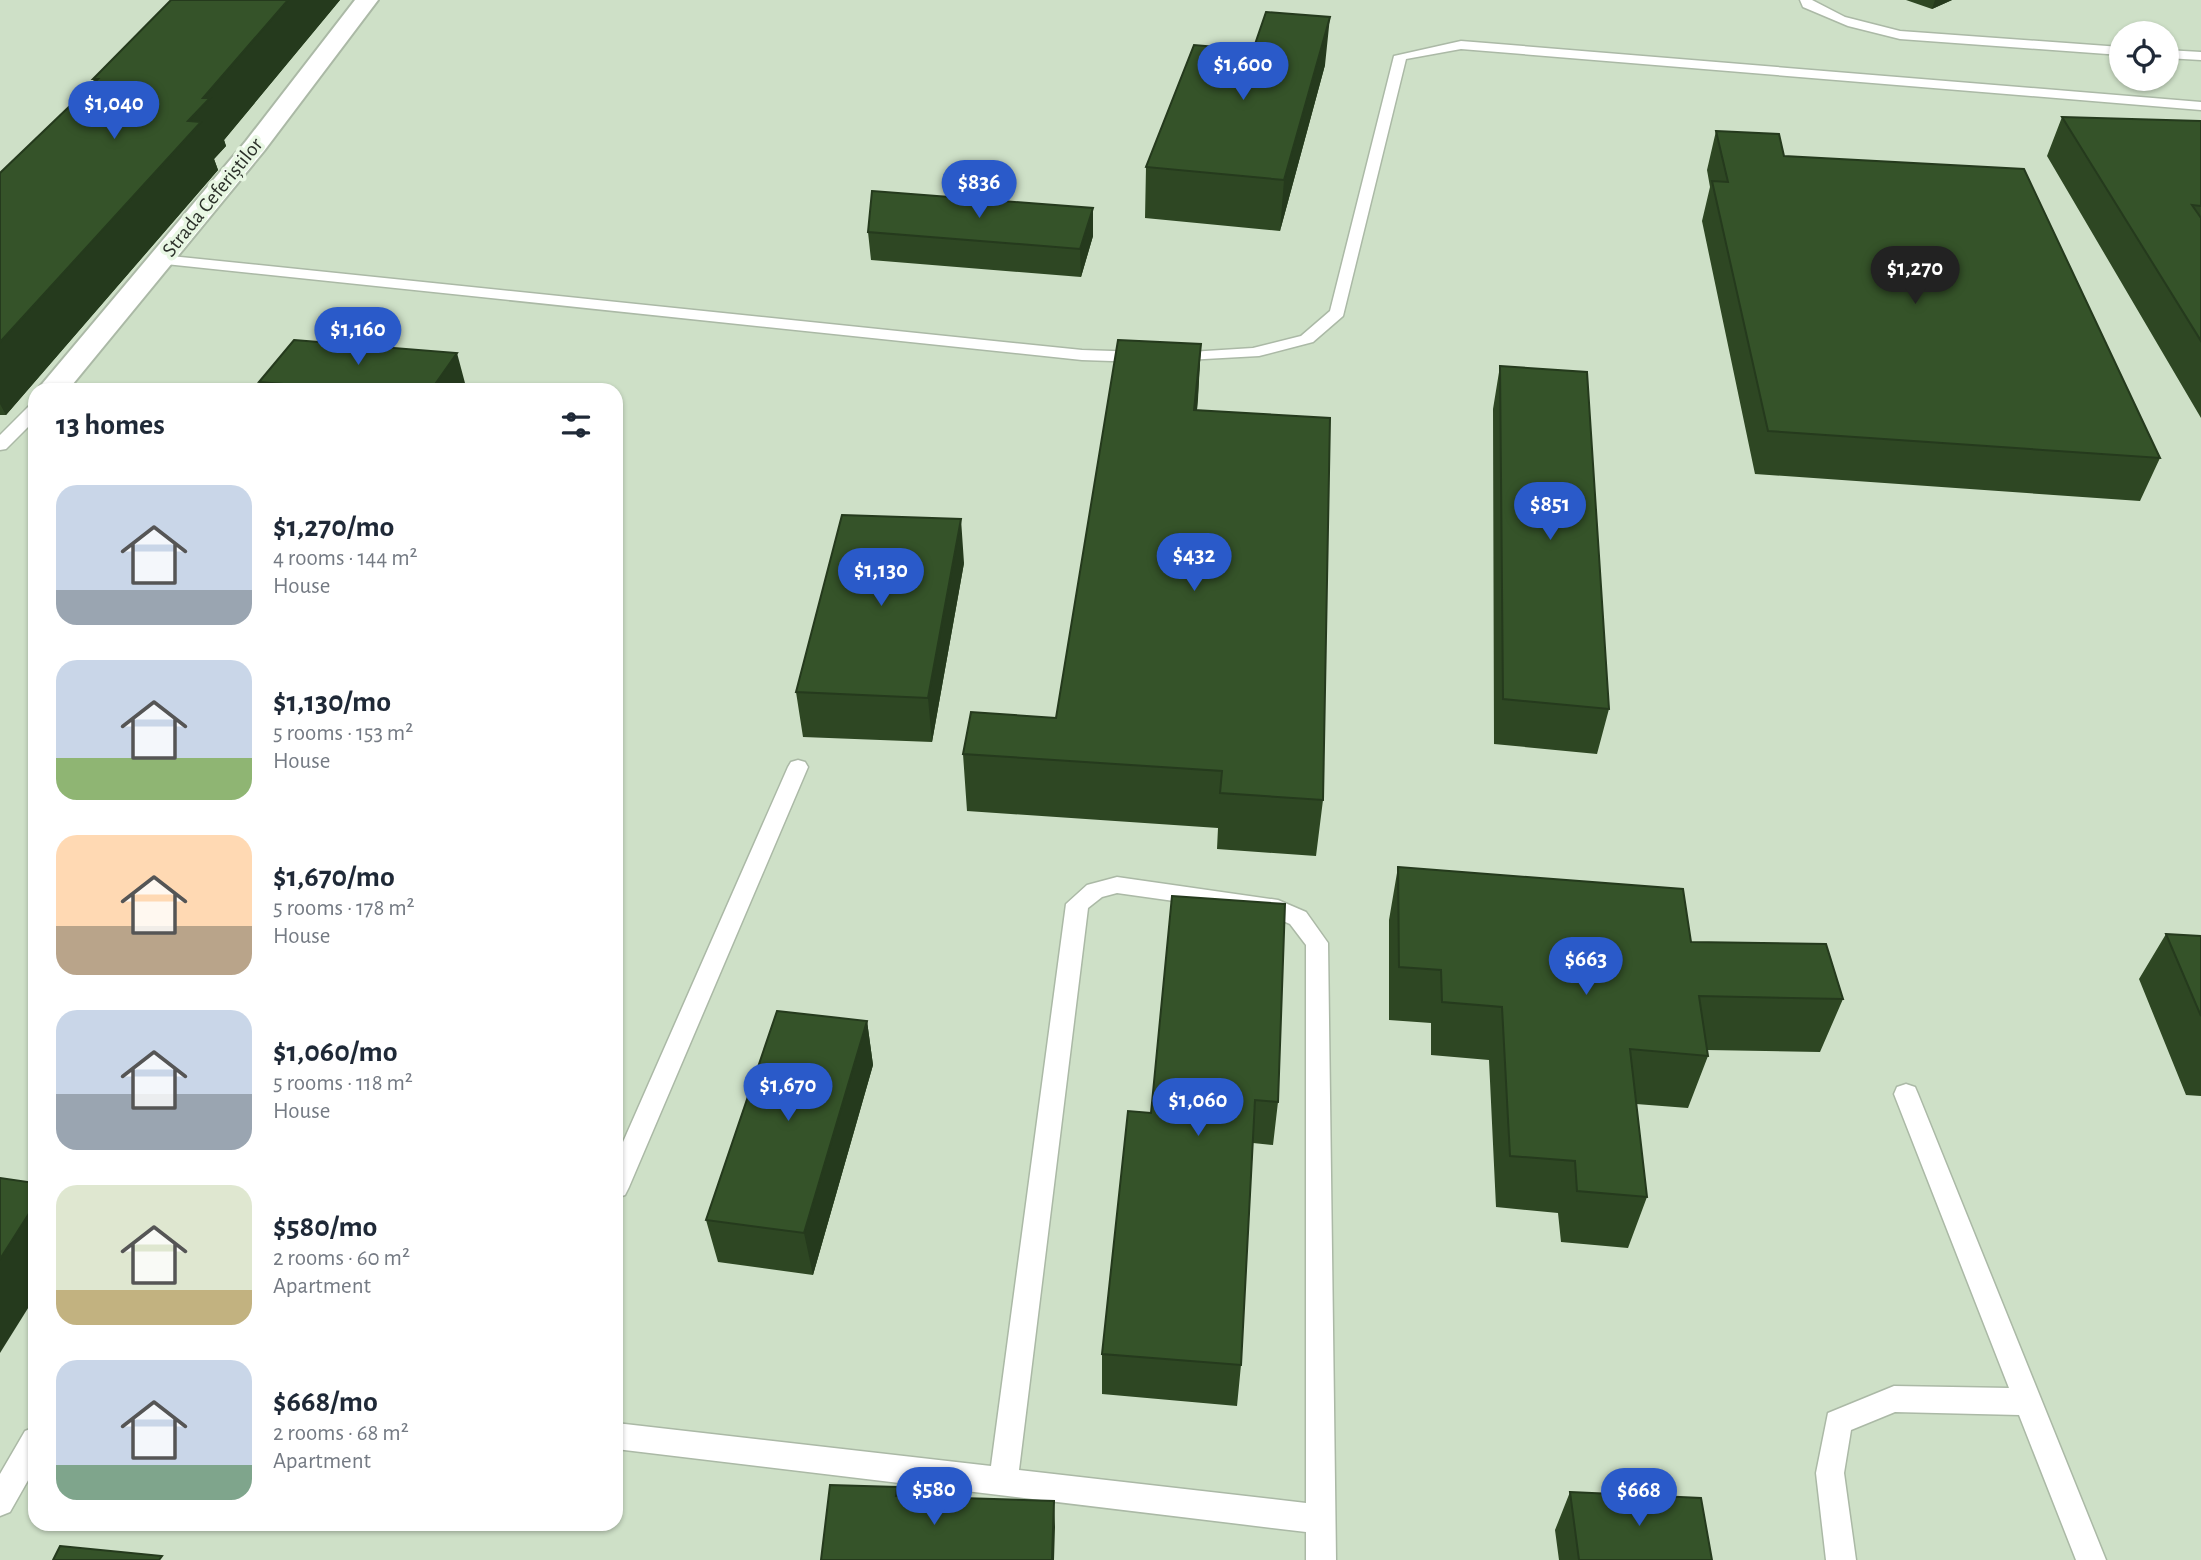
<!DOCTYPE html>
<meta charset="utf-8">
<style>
body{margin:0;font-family:"Alegreya Sans",sans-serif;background:#f6f6f7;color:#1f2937;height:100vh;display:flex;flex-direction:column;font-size:26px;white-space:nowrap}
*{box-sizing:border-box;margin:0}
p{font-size:23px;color:#747a83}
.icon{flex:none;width:38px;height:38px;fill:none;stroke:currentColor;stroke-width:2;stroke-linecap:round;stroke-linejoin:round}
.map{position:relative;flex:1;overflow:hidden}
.drawer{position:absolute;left:28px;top:383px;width:595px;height:1148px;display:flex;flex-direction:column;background:#fff;border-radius:21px;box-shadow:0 2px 5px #0004}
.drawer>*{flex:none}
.tools{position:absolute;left:2109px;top:21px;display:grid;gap:14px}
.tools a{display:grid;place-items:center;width:70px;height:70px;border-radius:50%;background:#fff;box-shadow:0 2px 5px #0004;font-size:35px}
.price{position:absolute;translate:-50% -60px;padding:0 16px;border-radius:24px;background:#2a5ac9;color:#fff;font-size:23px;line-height:46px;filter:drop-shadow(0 2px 4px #0008)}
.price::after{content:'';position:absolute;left:50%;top:42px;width:21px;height:16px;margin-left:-10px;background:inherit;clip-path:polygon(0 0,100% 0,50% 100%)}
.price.selected{background:#222;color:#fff}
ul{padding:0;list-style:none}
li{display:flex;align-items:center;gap:21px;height:175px;padding:0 28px}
li span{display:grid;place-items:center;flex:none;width:196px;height:140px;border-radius:21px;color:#555}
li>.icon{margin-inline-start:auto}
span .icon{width:84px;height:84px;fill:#fffc;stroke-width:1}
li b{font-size:30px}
h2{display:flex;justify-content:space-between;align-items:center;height:84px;padding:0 28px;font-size:30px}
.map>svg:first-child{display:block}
</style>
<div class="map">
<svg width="2201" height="1560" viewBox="0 0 2201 1560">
<rect width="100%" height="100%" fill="#dbe9d6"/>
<path fill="#cee0c7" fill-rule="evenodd" d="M 0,0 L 2201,0 L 2201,1560 L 0,1560 ZM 2121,33 L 2166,33 L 2166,79 L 2121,79 ZM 35,390 L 616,390 L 616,1524 L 35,1524 Z"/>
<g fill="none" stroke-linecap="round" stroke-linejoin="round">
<g stroke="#abb9a6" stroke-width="3">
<path id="service" d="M 1800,0 L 1812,0 L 1845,17 L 1900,31 L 2121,47 L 2121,55 L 1900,39 L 1848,26 L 1803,7 Z
M 1461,41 L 2201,102 L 2201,110 L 1461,49 L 1406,59 L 1343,316 L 1313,342 L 1259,356 L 1168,361 L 1166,358 L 1174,353 L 1253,348 L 1301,336 L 1330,311 L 1394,56 Z
M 2166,50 L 2201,52 L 2201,60 L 2166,58 Z
M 161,255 L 1082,350 L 1142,352 L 1150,357 L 1142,362 L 1082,360 L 156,263 L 156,257 Z
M 35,405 L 35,420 L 6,449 L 0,450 L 0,435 L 29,406 Z
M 798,760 L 805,762 L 808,767 L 629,1187 L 625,1195 L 616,1198 L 616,1158 L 788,767 L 791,762 Z
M 1117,877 L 1278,900 L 1306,912 L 1328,943 L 1336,1560 L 1306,1560 L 1306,1532 L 616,1449 L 616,1423 L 991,1466 L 1066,904 L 1087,885 ZM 1117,893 L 1267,914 L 1290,924 L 1306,945 L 1306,1503 L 1019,1470 L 1088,908 L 1102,897 Z
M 1906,1084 L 1915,1087 L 1918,1094 L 2106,1560 L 2076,1560 L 2019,1415 L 1895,1412 L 1851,1430 L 1844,1473 L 1856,1560 L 1826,1560 L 1816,1473 L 1828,1413 L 1894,1386 L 2009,1388 L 1894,1094 L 1897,1087 Z
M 35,1427 L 35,1468 L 10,1512 L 0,1516 L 0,1474 L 25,1431 Z"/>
</g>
<g stroke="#abb9a6" stroke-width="4">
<path id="minor" d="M 355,0 L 378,0 L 264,151 L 68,390 L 37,390 L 246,141 Z"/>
</g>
<use href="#service" fill="#fff" fill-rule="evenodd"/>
<use href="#minor" fill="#fff" fill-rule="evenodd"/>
</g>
<path fill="#2e4723" d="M 171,0 L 340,0 L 224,140 L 226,146 L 214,159 L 218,170 L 6,415 L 0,415 L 0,173 L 94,83 L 93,79 Z
M 1906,0 L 1952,0 L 1932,9 Z
M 1253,50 L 1325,65 L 1280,231 L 1145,218 L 1146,167 Z
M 2062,117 L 2201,121 L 2201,418 L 2047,156 Z
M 1716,131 L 1784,156 L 2160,458 L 2140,501 L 1755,474 L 1702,221 L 1710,187 L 1707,170 Z
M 1093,208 L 1093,236 L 1081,277 L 871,260 L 868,232 Z
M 1201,344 L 1197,411 L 1323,800 L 1316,856 L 1217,849 L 1218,828 L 967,811 L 963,754 L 1056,718 Z
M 1500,366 L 1609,709 L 1597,754 L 1494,744 L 1493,409 Z
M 259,382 L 465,383 L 460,390 L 262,390 Z
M 964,563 L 932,742 L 803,737 L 796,692 Z
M 1398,867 L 1691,942 L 1843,999 L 1820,1052 L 1707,1050 L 1708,1056 L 1688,1108 L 1636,1104 L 1647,1197 L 1628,1248 L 1561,1242 L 1558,1213 L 1496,1207 L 1489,1060 L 1431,1055 L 1431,1023 L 1389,1020 L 1389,920 Z
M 1172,896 L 1278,1102 L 1273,1145 L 1253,1143 L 1241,1365 L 1237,1406 L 1102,1394 L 1102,1354 L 1151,1113 Z
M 2166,934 L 2201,936 L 2201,1096 L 2186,1095 L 2139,979 Z
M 867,1021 L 873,1065 L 813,1275 L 718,1262 L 706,1220 Z
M 1570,1492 L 1712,1560 L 1559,1560 L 1555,1530 Z"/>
<path fill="#253a1d" d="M 288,0 L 340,0 L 224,140 L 226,146 L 214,159 L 218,170 L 6,415 L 0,404 L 0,342 L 188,121 L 203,98 Z
M 1935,0 L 1952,0 L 1932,9 Z
M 1330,17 L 1325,65 L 1280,231 L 1284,180 Z
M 1093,208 L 1093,236 L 1081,277 L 1080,249 Z
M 1201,344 L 1198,399 L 1191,465 L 1194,410 Z
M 457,353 L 465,383 L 460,390 L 431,390 Z
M 961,519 L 964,563 L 932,742 L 928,698 Z
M 867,1021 L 873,1065 L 813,1275 L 804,1233 Z
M 35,1204 L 35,1297 L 0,1353 L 0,1259 Z
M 1054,1501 L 1055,1527 L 1054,1560 L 1052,1560 Z"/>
<path fill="#355329" stroke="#253a1d" stroke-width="2" d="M 171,0 L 288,0 L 203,98 L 210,98 L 188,121 L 201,122 L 0,342 L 0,173 L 98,79 L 93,79 Z
M 1266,12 L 1330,17 L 1284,180 L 1146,167 L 1194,45 L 1253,50 Z
M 2062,117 L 2201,121 L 2201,206 L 2192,205 L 2201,218 L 2201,341 Z
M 1716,131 L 1779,134 L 1784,156 L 2024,169 L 2160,458 L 1768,431 L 1712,181 L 1728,182 Z
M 872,191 L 1093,208 L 1080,249 L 868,232 Z
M 294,340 L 457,353 L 431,390 L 357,390 L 259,382 Z
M 1118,340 L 1201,344 L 1194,410 L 1330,418 L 1323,800 L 1220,793 L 1222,771 L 963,754 L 971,712 L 1056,718 Z
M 1500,366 L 1587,372 L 1609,709 L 1503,699 Z
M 842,515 L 961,519 L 928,698 L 796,692 Z
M 1398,867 L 1683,889 L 1691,942 L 1826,944 L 1843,999 L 1699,996 L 1708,1056 L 1630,1049 L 1647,1197 L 1577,1191 L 1575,1161 L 1510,1156 L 1502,1007 L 1442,1002 L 1441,970 L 1399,967 Z
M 1172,896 L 1285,904 L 1278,1102 L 1255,1100 L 1241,1365 L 1102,1354 L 1128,1111 L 1151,1113 Z
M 2166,934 L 2201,936 L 2201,1016 Z
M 777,1011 L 867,1021 L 804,1233 L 706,1220 Z
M 0,1178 L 35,1183 L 35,1204 L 0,1259 Z
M 830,1485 L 897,1487 L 896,1496 L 1054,1501 L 1052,1560 L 821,1560 Z
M 1570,1492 L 1701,1498 L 1712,1560 L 1579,1560 Z
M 60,1546 L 162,1556 L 159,1560 L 53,1560 Z"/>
<g text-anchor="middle" stroke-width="7" stroke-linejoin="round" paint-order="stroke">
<g font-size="21" fill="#2c312a" stroke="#e8f7e3">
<text transform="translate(212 197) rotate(-51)" y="7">Strada Ceferiștilor</text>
</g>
</g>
</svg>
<div class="tools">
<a><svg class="icon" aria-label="locate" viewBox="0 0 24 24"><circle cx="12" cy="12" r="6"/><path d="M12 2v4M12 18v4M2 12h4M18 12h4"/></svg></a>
</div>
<b class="price" style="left:1243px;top:102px">$1,600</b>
<b class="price" style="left:114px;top:141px">$1,040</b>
<b class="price" style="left:979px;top:220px">$836</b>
<b class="price selected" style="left:1915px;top:306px">$1,270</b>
<b class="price" style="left:358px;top:367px">$1,160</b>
<b class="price" style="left:1550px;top:542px">$851</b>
<b class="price" style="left:1194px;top:593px">$432</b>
<b class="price" style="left:881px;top:608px">$1,130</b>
<b class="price" style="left:1586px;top:997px">$663</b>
<b class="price" style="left:788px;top:1123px">$1,670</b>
<b class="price" style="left:1198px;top:1138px">$1,060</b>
<b class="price" style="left:934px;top:1527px">$580</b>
<b class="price" style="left:1639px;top:1528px">$668</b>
<section class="drawer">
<h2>13 homes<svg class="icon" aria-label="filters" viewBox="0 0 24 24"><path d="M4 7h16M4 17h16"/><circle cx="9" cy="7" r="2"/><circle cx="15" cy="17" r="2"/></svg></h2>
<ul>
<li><span style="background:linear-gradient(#c9d6e8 75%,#9aa5b1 0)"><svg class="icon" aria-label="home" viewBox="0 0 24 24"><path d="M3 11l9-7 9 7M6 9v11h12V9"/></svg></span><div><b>$1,270/mo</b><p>4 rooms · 144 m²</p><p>House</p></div></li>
<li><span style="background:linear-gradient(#c9d6e8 70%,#8fb573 0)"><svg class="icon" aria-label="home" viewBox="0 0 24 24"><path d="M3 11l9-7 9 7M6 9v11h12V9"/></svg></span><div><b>$1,130/mo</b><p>5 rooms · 153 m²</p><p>House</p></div></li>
<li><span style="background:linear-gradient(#ffd9b3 65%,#b9a48a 0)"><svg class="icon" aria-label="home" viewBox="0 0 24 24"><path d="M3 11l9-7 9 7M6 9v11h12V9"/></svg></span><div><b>$1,670/mo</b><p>5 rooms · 178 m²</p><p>House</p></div></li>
<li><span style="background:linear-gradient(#c9d6e8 60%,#9aa5b1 0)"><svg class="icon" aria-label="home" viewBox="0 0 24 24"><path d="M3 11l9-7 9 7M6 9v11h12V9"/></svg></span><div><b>$1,060/mo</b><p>5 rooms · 118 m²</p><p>House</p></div></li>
<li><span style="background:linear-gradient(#dfe7d0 75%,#c2b280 0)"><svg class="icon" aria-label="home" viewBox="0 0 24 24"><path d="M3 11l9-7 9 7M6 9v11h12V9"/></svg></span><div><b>$580/mo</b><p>2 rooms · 60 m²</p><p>Apartment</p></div></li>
<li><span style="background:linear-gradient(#c9d6e8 75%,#7fa58c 0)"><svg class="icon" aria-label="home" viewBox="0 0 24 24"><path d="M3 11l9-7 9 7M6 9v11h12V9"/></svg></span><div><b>$668/mo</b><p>2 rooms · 68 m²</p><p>Apartment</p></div></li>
</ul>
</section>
</div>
